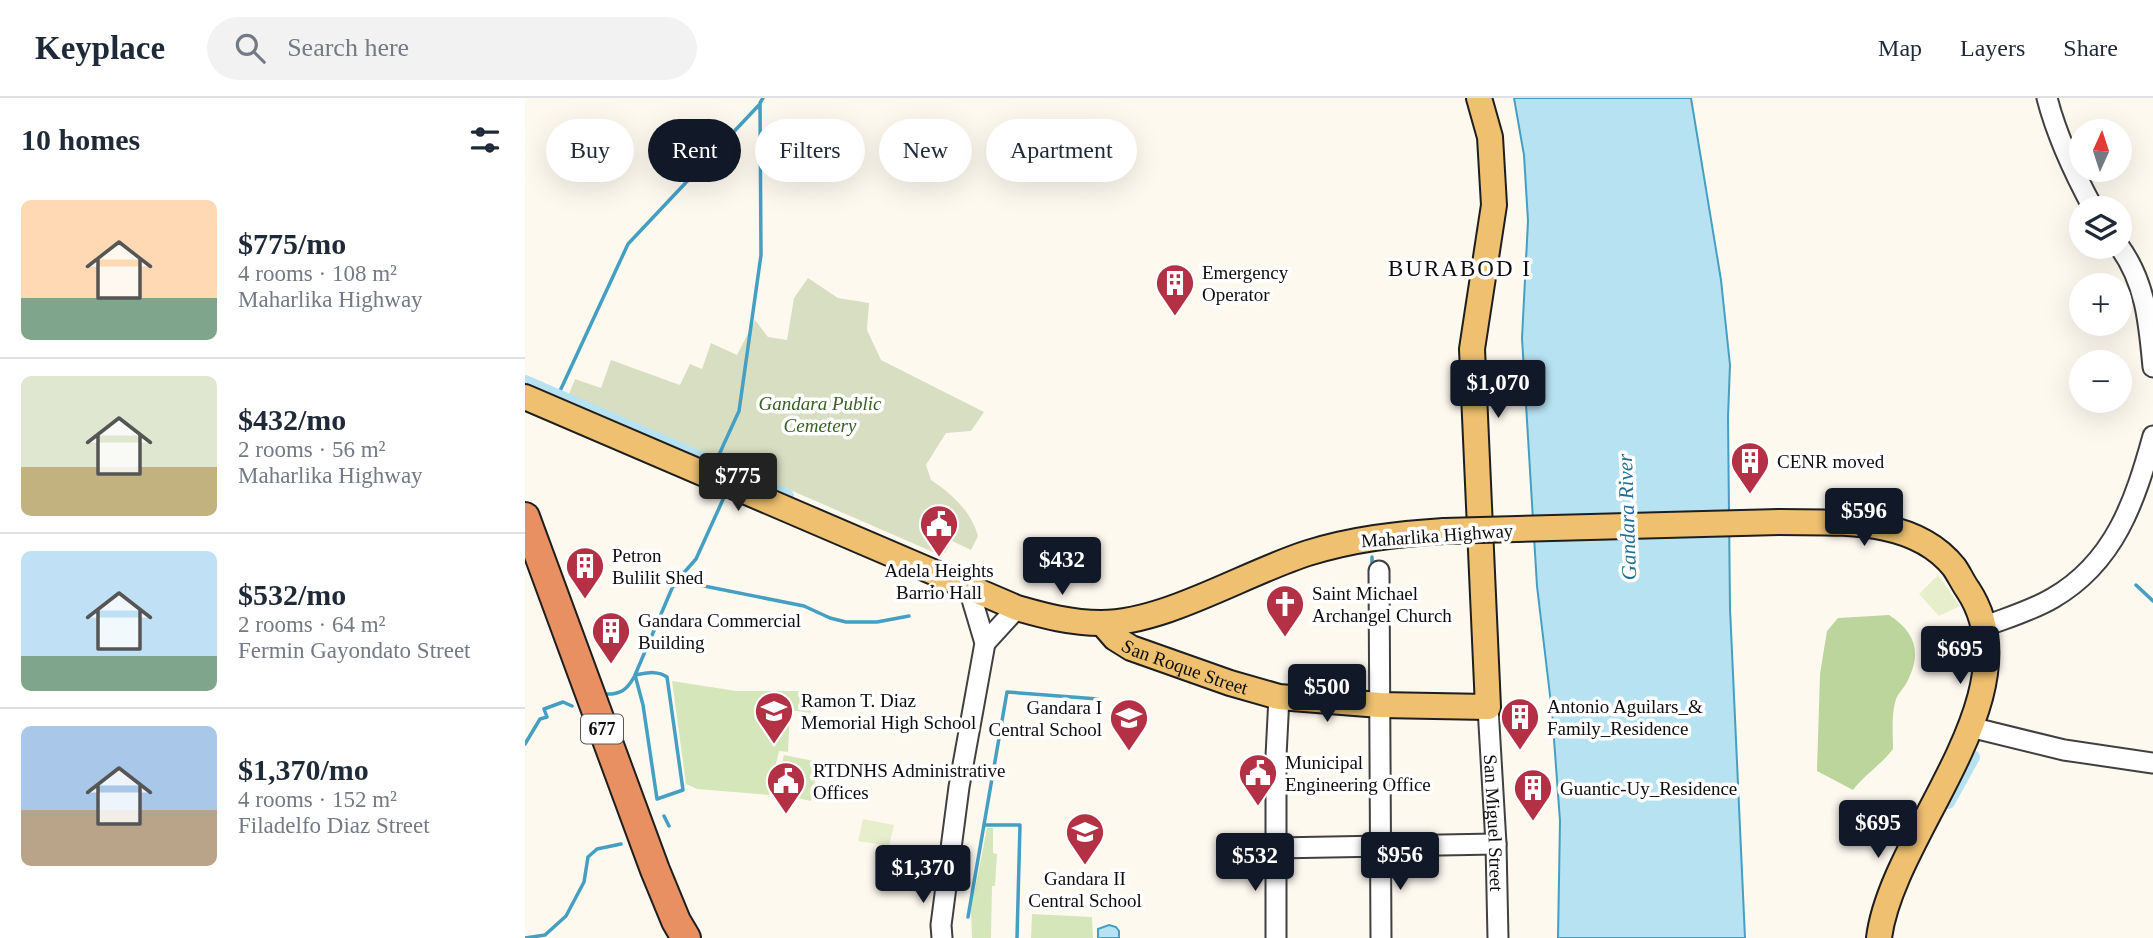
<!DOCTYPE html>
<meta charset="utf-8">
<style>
body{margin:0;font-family:"Times New Roman",serif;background:#f2f2f3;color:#1f2937;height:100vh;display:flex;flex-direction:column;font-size:26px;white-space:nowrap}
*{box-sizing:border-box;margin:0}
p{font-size:23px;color:#747a83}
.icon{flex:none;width:38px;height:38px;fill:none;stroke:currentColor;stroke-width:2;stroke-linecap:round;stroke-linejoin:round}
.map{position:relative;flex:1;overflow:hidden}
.sheet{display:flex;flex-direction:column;background:#fff;width:525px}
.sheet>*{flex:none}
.top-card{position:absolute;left:21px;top:21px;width:665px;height:63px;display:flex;gap:14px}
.needle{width:46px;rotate:3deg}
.buttons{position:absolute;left:1544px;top:21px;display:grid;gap:14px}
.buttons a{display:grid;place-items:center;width:63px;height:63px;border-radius:50%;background:#fff;box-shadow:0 7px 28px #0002;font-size:35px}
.price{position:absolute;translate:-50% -60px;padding:0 16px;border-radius:7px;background:#111827;color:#fff;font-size:23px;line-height:46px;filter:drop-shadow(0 2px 4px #0008)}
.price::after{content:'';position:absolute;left:50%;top:42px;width:21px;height:16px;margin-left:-10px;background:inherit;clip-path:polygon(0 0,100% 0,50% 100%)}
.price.selected{background:#222;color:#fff}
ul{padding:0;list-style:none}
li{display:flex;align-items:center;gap:21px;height:175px;padding:0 21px}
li+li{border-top:2px solid #e0e1e3}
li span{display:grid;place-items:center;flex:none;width:196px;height:140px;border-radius:10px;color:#555}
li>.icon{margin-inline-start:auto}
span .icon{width:84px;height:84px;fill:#fffc;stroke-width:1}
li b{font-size:30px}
h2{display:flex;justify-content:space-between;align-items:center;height:84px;padding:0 21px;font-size:30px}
.pill{padding:0 24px;border-radius:32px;background:#fff;box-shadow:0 7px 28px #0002;font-size:24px;line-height:63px}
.pill.selected{background:#111827;color:#fff}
header{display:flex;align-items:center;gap:42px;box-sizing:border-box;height:98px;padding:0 35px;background:#fff;border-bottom:2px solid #e0e1e3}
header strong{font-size:33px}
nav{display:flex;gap:38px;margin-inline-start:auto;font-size:24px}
.search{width:490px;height:63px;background:#f2f2f3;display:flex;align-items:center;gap:18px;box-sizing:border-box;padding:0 24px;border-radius:38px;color:#747a83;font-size:26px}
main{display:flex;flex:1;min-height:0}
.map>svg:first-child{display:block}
</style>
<header>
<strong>Keyplace</strong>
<div class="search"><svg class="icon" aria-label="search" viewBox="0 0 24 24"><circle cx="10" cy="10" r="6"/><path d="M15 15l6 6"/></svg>Search here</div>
<nav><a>Map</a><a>Layers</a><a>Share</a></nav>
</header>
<main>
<section class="sheet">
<h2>10 homes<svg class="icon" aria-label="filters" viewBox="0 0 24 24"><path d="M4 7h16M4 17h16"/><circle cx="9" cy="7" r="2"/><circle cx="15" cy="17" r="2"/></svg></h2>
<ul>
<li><span style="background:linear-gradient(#ffd9b3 70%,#7fa58c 0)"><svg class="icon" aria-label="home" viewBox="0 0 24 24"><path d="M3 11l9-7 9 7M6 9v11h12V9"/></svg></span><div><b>$775/mo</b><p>4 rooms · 108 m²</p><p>Maharlika Highway</p></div></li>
<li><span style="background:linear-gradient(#dfe7d0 65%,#c2b280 0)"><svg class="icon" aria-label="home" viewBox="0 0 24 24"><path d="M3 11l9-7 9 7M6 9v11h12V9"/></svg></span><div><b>$432/mo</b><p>2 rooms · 56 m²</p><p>Maharlika Highway</p></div></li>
<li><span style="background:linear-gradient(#bfe0f5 75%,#7fa58c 0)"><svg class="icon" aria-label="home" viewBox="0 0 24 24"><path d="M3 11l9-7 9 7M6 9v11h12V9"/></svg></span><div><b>$532/mo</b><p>2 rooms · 64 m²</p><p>Fermin Gayondato Street</p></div></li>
<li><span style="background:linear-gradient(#a9c7e8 60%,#b9a48a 0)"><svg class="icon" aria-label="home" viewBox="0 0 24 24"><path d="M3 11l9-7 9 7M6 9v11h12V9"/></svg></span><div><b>$1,370/mo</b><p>4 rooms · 152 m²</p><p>Filadelfo Diaz Street</p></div></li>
</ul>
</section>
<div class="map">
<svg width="1628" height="840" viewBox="0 0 1628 840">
<rect width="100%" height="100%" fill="#fef9ef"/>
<path fill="#d6e6bb" d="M 147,583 L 211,593 L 283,593 L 286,615 L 265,612 L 263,654 L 254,653 L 244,697 L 172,691 L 161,686 Z
M 259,657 L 294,664 L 286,703 L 249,695 Z
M 462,730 L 468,730 L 468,755 L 472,756 L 470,788 L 467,788 L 466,840 L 447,840 L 446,812 Z
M 507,816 L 567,819 L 568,840 L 506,840 Z"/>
<path fill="#bcd59c" d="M 1364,517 C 1390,534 1397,554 1383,582 C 1380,589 1374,594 1371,601 C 1366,617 1368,635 1368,651 C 1356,667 1340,676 1328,692 L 1292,673 L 1295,576 L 1302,533 L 1313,520 Z"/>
<path fill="#d8dec2" d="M 283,180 L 313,200 L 344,205 L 342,232 L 356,262 L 459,314 L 446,333 L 421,335 L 401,367 L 406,382 C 427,396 446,413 453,438 L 446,452 L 427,443 L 420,455 L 410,451 L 408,454 L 44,296 L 50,281 L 76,290 L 86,262 L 155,287 L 165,266 L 177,271 L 186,245 L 212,257 L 230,222 L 243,239 L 262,242 L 269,200 Z"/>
<path fill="#e6eecc" d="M 1413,477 L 1435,508 L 1414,518 L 1394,496 Z
M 338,721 L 369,727 L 364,748 L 333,743 Z"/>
<path fill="#b7e2f1" stroke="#449fc3" stroke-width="2" d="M 989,0 L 1166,0 L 1196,182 L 1205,267 L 1203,319 L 1205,510 L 1220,840 L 1033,840 L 1035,723 L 1027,614 L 1012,488 L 997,240 L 1003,123 L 999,57 Z
M 584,827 L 591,829 L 594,833 L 594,840 L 573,840 L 573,831 Z"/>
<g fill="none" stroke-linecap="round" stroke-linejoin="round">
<path stroke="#449fc3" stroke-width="3.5" d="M 35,293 L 103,146 L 234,7
M 197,369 L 192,361 L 214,313 L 236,157 L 235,5 L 238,0
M 847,470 L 847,459
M 149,486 L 171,461 L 200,397
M 1611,487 L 1628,503
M 110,577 L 118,607 L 132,701 L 158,692 L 142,579 C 132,572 122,575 110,577 L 148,488 L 169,486 L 279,508 L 305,520 L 321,524 L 352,524 L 384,518
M 79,596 C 95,597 102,592 109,579
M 0,646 L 15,621 L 22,619 L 19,611 L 38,604 L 47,608
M 139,718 L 144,728
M 460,727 L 495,727 L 492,840
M 414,761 L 418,741
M 443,819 L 482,594 L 573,601
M 0,840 L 20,837 L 41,818 L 59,784 L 63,759 L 72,751 L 96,746"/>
<path stroke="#b7e2f1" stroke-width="14" d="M 0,284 L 262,398
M 1423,704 L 1448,659"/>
<g stroke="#404040" stroke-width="23">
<g id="minor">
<path d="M 1522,0 C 1532,39 1549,75 1568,110"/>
<path d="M 1594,148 C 1621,185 1624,226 1628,269"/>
<path d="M 854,473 L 856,840"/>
<path d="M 1458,529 C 1481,520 1506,513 1528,500 C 1590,464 1610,403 1628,338"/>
<path d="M 460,545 L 492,510"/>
<path id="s1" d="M 963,609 L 971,746 L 973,840"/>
<path d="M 1445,629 L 1539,652 L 1628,665"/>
<path d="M 750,750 L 971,746"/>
<path d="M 417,840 L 416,827 L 434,689 L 460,545 L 443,488"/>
<path d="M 751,840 L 751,658 L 754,599"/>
</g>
</g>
<g stroke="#1e1e1e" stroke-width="28">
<g id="major">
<path d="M 0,299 L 492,510 C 520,518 546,525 576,525 C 640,525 720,475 783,455 C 828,441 872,436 919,433"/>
<path d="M 1254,424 C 1313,425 1388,418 1429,469 C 1434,476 1438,485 1443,492 C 1512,596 1367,735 1354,840"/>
<path id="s2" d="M 577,525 L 590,540 L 606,550 L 705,585 L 754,599 L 855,607 L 963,609 L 947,251 L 969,107 L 965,39 L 954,0"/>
</g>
</g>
<g stroke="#1e1e1e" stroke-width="32">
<path id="highway" d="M 0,419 L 130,772 L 151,823 L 161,840"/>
</g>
<use href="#minor" stroke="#fff" stroke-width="19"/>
<use href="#major" stroke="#eec06f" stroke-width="24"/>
<use href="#highway" stroke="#e99062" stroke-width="28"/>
<g stroke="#1e1e1e" stroke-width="28" stroke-linecap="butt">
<path id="major-bridge" d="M 919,433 L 1254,424"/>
</g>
<use href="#major-bridge" stroke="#eec06f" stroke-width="24"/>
</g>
<defs>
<g id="building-pin" transform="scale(2.0125)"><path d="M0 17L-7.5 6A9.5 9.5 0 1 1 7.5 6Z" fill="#b33045" stroke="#fff"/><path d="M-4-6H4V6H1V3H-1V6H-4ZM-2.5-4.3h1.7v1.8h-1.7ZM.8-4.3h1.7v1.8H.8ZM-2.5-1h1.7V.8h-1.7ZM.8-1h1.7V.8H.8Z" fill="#fff"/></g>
<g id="civic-pin" transform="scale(2.0125)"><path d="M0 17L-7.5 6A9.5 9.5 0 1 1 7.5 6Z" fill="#b33045" stroke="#fff"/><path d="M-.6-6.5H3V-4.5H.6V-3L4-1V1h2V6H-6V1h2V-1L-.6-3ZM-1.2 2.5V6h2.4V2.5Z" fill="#fff"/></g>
<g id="church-pin" transform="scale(2.0125)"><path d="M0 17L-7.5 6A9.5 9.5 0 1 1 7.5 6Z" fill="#b33045" stroke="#fff"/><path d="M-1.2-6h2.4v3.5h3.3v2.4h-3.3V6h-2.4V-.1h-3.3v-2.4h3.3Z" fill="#fff"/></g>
<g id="school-pin" transform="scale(2.0125)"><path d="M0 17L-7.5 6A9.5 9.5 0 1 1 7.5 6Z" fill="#b33045" stroke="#fff"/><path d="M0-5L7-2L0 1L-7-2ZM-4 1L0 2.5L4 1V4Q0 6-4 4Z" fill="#fff"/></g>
</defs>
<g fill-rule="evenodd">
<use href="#building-pin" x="650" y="185"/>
<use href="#building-pin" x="1225" y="363"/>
<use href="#civic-pin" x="414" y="426"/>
<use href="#building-pin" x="60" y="468"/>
<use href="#church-pin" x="760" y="506"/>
<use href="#building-pin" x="86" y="533"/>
<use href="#school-pin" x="249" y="613"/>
<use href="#building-pin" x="995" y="619"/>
<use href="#school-pin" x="604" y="620"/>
<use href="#civic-pin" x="733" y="675"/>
<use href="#civic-pin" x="261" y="683"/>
<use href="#building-pin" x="1008" y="690"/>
<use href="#school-pin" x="560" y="734"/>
</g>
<g text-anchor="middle" stroke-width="7" stroke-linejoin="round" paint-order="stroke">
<rect fill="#fff" stroke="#565656" stroke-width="2" x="56" y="616.5" width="42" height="29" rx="5"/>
<g font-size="18" font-weight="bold" fill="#0d0d0d">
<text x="77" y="637">677</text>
</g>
<g font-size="19" fill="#0d0d0d" stroke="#fff" text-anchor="start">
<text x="677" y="181">Emergency<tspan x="677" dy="22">Operator</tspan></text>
<text x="1252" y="370">CENR moved</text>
<text x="87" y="464">Petron<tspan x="87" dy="22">Bulilit Shed</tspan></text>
<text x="414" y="479" text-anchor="middle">Adela Heights<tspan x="414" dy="22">Barrio Hall</tspan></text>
<text x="787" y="502">Saint Michael<tspan x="787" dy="22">Archangel Church</tspan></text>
<text x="113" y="529">Gandara Commercial<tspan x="113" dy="22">Building</tspan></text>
<text x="276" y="609">Ramon T. Diaz<tspan x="276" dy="22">Memorial High School</tspan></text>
<text x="1022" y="615">Antonio Aguilars_&amp;<tspan x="1022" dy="22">Family_Residence</tspan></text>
<text x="577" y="616" text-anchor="end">Gandara I<tspan x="577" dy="22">Central School</tspan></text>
<text x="760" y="671">Municipal<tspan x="760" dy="22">Engineering Office</tspan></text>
<text x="288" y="679">RTDNHS Administrative<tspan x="288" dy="22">Offices</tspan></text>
<text x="1035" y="697">Guantic-Uy_Residence</text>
<text x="560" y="787" text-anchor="middle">Gandara II<tspan x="560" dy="22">Central School</tspan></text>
</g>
<g font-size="19" font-style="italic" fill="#376023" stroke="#fff">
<text x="295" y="312">Gandara Public<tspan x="295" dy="22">Cemetery</tspan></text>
</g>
<g font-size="19" fill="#0d0d0d" stroke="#fff">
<text transform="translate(912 437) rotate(-4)" y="7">Maharlika Highway</text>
<text dy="7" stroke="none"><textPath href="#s2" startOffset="96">San Roque Street</textPath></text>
<text dy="7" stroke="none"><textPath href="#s1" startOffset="116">San Miguel Street</textPath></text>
</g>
<g font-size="21" font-style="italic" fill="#207096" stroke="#fff">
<text transform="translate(1102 419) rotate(-92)" y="7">Gandara River</text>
</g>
<g font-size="23" letter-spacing="2" fill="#0d0d0d" stroke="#fff">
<text x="935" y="178">BURABOD I</text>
</g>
</g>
</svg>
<div class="buttons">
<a><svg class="needle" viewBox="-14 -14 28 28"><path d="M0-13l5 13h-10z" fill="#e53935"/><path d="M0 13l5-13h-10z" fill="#747a83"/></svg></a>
<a><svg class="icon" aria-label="layers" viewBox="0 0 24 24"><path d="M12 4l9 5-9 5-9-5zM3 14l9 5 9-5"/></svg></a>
<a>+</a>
<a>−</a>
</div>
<b class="price" style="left:973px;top:322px">$1,070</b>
<b class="price selected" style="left:213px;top:415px">$775</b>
<b class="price" style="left:1339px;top:450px">$596</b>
<b class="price" style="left:537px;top:499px">$432</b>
<b class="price" style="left:1435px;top:588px">$695</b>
<b class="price" style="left:802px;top:626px">$500</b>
<b class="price" style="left:1353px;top:762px">$695</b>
<b class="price" style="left:875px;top:794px">$956</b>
<b class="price" style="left:730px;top:795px">$532</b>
<b class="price" style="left:398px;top:807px">$1,370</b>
<div class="top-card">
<a class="pill">Buy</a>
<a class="pill selected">Rent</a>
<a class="pill">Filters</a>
<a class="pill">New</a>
<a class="pill">Apartment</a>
</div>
</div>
</main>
